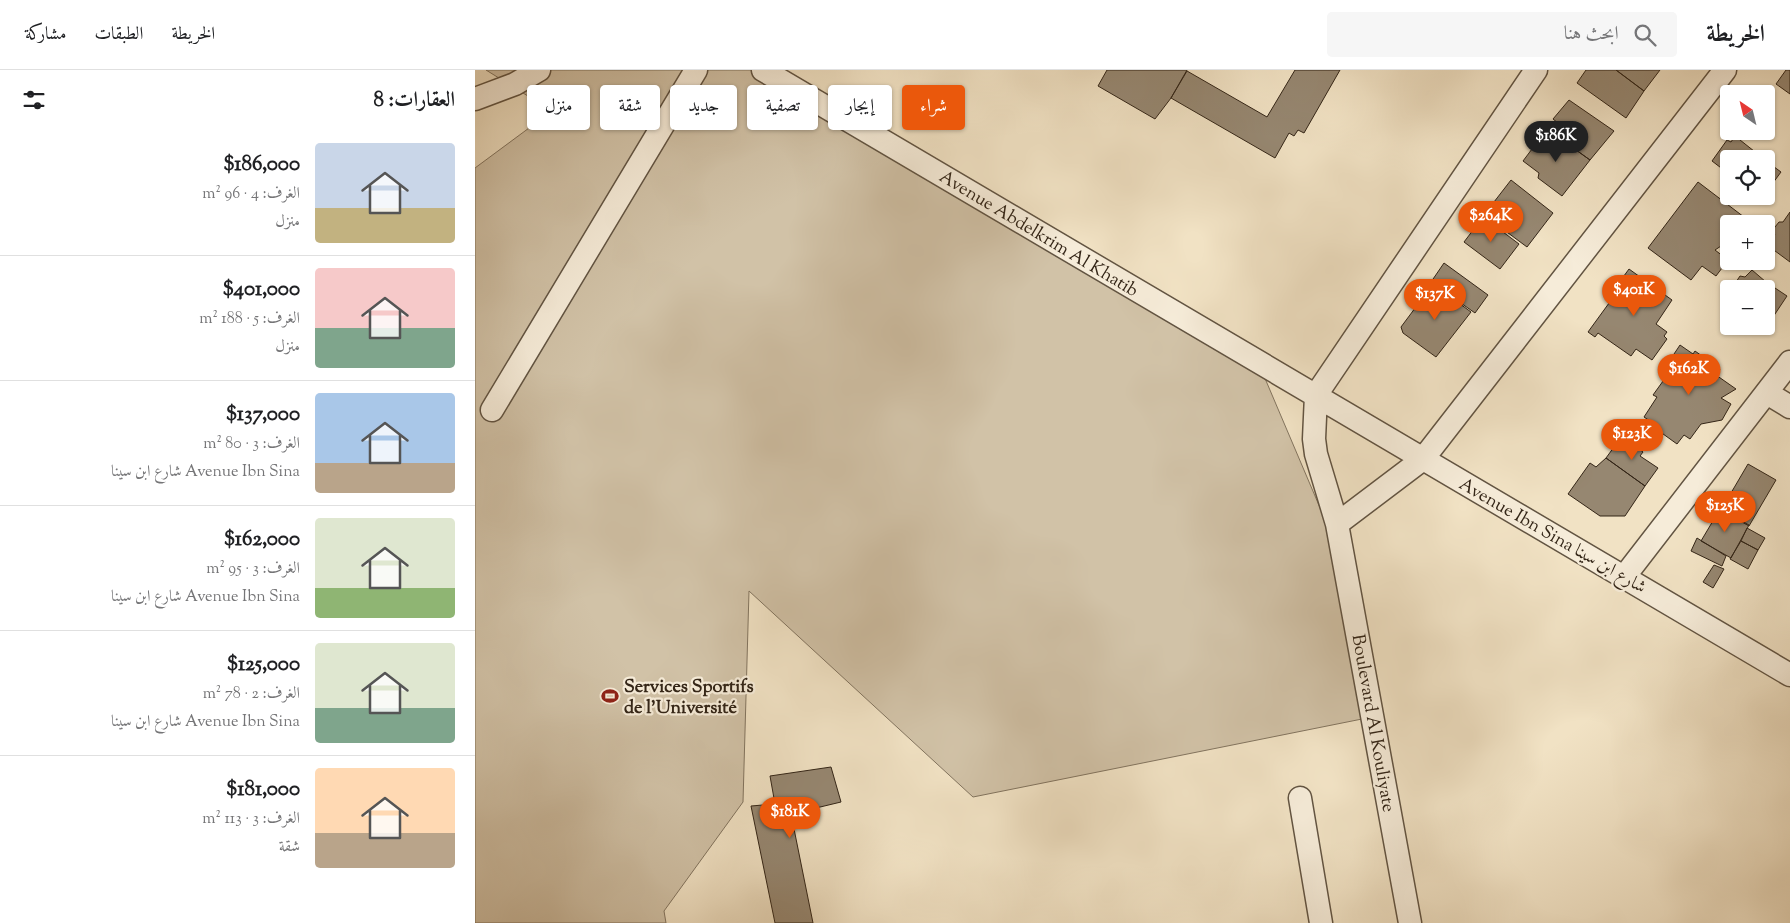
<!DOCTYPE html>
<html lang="ar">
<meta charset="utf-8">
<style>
body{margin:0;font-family:"Sorts Mill Goudy",Amiri,serif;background:#f6f6f6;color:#202124;direction:rtl;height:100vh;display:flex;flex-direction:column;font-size:19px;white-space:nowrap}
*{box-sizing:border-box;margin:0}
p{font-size:16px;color:#757577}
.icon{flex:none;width:28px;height:28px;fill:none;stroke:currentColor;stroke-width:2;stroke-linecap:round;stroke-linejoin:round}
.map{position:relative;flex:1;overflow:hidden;direction:ltr}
.side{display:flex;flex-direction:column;background:#fff;width:475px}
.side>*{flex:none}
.guide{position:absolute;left:15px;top:15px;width:475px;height:45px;direction:rtl;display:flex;gap:10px}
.needle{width:32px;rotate:325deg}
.buttons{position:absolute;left:1245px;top:15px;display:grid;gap:10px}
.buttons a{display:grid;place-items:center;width:55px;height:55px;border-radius:5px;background:#fff;box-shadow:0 1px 4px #0004;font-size:25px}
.price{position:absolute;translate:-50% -42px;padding:0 11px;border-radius:18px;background:#ea580c;color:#fff;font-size:16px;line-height:32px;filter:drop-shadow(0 1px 2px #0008)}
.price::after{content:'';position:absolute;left:50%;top:30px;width:15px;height:11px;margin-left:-8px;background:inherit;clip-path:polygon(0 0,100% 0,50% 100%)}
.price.current{background:#222;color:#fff}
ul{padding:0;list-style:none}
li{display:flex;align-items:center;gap:15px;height:125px;padding:0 20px}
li+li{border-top:1px solid #e0e0e0}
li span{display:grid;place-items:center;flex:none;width:140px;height:100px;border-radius:5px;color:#555}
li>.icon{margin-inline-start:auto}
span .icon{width:60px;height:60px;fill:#fffc;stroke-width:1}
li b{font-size:21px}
h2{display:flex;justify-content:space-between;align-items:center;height:60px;padding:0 20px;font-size:21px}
.pill{padding:0 18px;border-radius:5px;background:#fff;box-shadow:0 1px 4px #0004;font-size:18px;line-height:45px}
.pill.current{background:#ea580c;color:#fff}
header{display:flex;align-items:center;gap:30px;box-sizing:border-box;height:70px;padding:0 25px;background:#fff;border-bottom:1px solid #e0e0e0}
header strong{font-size:24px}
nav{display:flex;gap:28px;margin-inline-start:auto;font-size:18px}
.search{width:350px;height:45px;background:#f6f6f6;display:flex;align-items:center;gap:12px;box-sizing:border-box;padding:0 18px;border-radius:5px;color:#757577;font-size:19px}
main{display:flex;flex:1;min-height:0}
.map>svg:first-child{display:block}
</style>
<header>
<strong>الخريطة</strong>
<div class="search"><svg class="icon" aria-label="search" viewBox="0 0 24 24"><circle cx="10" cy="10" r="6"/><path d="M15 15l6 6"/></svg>ابحث هنا</div>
<nav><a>الخريطة</a><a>الطبقات</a><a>مشاركة</a></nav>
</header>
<main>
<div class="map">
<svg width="1315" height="853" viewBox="0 0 1315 853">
<rect width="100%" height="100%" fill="#f1e2c4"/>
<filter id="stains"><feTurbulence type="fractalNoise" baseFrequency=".004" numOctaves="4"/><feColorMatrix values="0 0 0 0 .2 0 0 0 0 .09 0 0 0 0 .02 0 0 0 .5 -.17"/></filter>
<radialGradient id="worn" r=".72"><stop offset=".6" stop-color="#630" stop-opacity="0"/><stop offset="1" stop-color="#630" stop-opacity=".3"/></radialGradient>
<path fill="#d1c2a7" stroke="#82745f" d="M 11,0 L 294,0 L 786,299 L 863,480 L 892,648 L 498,727 L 274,521 L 268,732 L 189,841 L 191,853 L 0,853 L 0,98 L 77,41 Z"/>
<path fill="#968771" stroke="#332517" d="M 632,0 L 712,0 L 696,28 L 680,49 L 623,16 Z
M 820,0 L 865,0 L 829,63 L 823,60 L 819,66 L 814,63 L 800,88 L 696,28 L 712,1 L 792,47 Z
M 1111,0 L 1141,0 L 1169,21 L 1151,48 L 1102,13 Z
M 1141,0 L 1185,0 L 1169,21 Z
M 1311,0 L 1315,0 L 1315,24 L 1301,14 Z
M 1094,30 L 1139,61 L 1115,90 L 1076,62 L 1083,53 L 1078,49 Z
M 1076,62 L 1115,90 L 1087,126 L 1063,108 L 1064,103 L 1048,91 L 1060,75 L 1062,77 Z
M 1260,66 L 1289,89 L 1254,89 L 1254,104 L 1237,91 L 1252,70 L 1256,72 Z
M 1291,91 L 1306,102 L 1292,121 L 1291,121 Z
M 1036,110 L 1078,143 L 1052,177 L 1013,148 L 1012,141 Z
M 1223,112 L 1269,147 L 1264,154 L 1254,154 L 1254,168 L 1249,174 L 1240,180 L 1253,190 L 1241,206 L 1227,196 L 1216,210 L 1173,178 Z
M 1315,142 L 1315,192 L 1292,175 L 1300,164 L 1296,162 L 1304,152 L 1308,152 Z
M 1008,147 L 1044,174 L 1025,199 L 989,172 Z
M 969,193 L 1013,225 L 1000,243 L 956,212 Z
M 1154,199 L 1197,230 L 1181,254 L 1192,262 L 1189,266 L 1192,269 L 1177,290 L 1161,279 L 1156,286 L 1123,263 L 1120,267 L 1113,262 L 1137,229 L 1135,225 Z
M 1277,200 L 1291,212 L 1312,226 L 1292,256 L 1291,219 L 1257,218 L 1265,206 L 1270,207 Z
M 958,214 L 996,242 L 961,287 L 928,263 L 926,257 Z
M 1205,275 L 1218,284 L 1220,281 L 1245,299 L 1241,305 L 1261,319 L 1246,328 L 1256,334 L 1247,350 L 1226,354 L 1215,369 L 1209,365 L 1202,374 L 1177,356 L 1178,353 L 1169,347 L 1182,327 L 1178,325 L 1196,300 L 1191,296 Z
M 1147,366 L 1168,382 L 1165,386 L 1183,398 L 1170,416 L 1131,388 Z
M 1131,388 L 1170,416 L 1150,446 L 1125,446 L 1093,424 L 1115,393 L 1121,397 Z
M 1273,394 L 1301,410 L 1274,456 L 1246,440 Z
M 1245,439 L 1274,455 L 1256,488 L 1226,471 Z
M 1272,458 L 1290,468 L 1283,480 L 1266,471 Z
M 1222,468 L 1251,486 L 1247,496 L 1216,481 Z
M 1266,471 L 1283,480 L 1273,499 L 1255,489 Z
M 1239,495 L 1249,499 L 1238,518 L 1228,512 Z
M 356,697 L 366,732 L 316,744 L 338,853 L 300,853 L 276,736 L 300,734 L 295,706 Z"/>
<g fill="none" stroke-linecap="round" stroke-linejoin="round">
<g stroke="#625442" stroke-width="25">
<path id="minor" d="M 288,0 L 1315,605
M 0,29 L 40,14 L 64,0
M 1292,323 L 1315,337
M 841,325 L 839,369 L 841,384 L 862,454 L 935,853
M 841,325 L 1061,0
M 17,340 L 221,0
M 862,454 L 948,389 L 1250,0
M 1149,507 L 1315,292
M 825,728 L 846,853"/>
</g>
<use href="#minor" stroke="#f6ecd9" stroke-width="22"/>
</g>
<defs>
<g id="stadium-bare" transform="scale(1.35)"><path d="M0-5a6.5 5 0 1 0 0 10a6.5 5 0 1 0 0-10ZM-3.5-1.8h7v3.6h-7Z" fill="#8f2418" stroke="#f6ecd9" stroke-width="2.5" paint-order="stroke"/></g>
</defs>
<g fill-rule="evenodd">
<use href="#stadium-bare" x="135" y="626"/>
</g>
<g text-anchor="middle" stroke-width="4.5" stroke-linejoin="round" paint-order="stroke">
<g font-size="18" fill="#332517" stroke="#f6ecd9">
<text transform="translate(564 163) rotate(31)" y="6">Avenue Abdelkrim Al Khatib</text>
<text transform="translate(1078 465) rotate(30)" y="6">Avenue Ibn Sina شارع ابن سينا</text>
<text transform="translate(899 653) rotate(80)" y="6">Boulevard Al Kouliyate</text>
</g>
<g font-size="18" font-weight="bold" fill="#332517" stroke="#f6ecd9" text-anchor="start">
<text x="149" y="622">Services Sportifs<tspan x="149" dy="21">de l'Université</tspan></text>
</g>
</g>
<rect width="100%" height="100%" filter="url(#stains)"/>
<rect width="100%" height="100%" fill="url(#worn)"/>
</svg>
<div class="buttons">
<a><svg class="needle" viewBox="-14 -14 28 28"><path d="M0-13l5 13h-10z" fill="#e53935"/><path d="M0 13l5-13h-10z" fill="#757577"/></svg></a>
<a><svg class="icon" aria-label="locate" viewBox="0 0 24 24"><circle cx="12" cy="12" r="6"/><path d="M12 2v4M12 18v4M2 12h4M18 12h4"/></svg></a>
<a>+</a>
<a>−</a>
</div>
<b class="price current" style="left:1081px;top:93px">$186K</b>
<b class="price" style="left:1016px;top:173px">$264K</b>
<b class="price" style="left:1159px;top:247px">$401K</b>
<b class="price" style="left:960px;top:251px">$137K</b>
<b class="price" style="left:1214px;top:326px">$162K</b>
<b class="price" style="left:1157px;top:391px">$123K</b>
<b class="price" style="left:1250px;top:463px">$125K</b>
<b class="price" style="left:315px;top:769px">$181K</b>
<div class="guide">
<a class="pill current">شراء</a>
<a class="pill">إيجار</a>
<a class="pill">تصفية</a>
<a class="pill">جديد</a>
<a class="pill">شقة</a>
<a class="pill">منزل</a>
</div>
</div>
<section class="side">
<h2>العقارات: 8<svg class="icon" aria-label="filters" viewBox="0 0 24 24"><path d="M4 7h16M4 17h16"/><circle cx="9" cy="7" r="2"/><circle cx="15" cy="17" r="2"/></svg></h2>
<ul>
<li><span style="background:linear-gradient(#c9d6e8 65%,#c2b280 0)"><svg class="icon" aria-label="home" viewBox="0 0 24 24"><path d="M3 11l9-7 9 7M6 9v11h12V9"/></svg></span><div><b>$186,000</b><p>الغرف: 4 · 96 m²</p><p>منزل</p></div></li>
<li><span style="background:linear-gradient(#f6c9c9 60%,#7fa58c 0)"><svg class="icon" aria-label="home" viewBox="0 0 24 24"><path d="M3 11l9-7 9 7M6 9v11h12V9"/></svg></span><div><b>$401,000</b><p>الغرف: 5 · 188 m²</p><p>منزل</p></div></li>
<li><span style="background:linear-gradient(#a9c7e8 70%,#b9a48a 0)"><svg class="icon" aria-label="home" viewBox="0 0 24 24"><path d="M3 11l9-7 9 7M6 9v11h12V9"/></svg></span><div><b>$137,000</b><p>الغرف: 3 · 80 m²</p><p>Avenue Ibn Sina شارع ابن سينا</p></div></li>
<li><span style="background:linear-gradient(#dfe7d0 70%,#8fb573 0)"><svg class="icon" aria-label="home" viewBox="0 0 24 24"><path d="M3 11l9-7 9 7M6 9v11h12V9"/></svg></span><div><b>$162,000</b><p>الغرف: 3 · 95 m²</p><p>Avenue Ibn Sina شارع ابن سينا</p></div></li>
<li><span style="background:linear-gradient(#dfe7d0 65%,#7fa58c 0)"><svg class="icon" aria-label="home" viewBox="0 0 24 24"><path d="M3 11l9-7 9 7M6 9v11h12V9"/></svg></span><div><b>$125,000</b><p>الغرف: 2 · 78 m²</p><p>Avenue Ibn Sina شارع ابن سينا</p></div></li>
<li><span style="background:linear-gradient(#ffd9b3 65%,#b9a48a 0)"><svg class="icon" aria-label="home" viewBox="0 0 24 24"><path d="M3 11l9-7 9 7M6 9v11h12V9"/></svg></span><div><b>$181,000</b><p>الغرف: 3 · 113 m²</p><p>شقة</p></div></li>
</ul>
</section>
</main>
